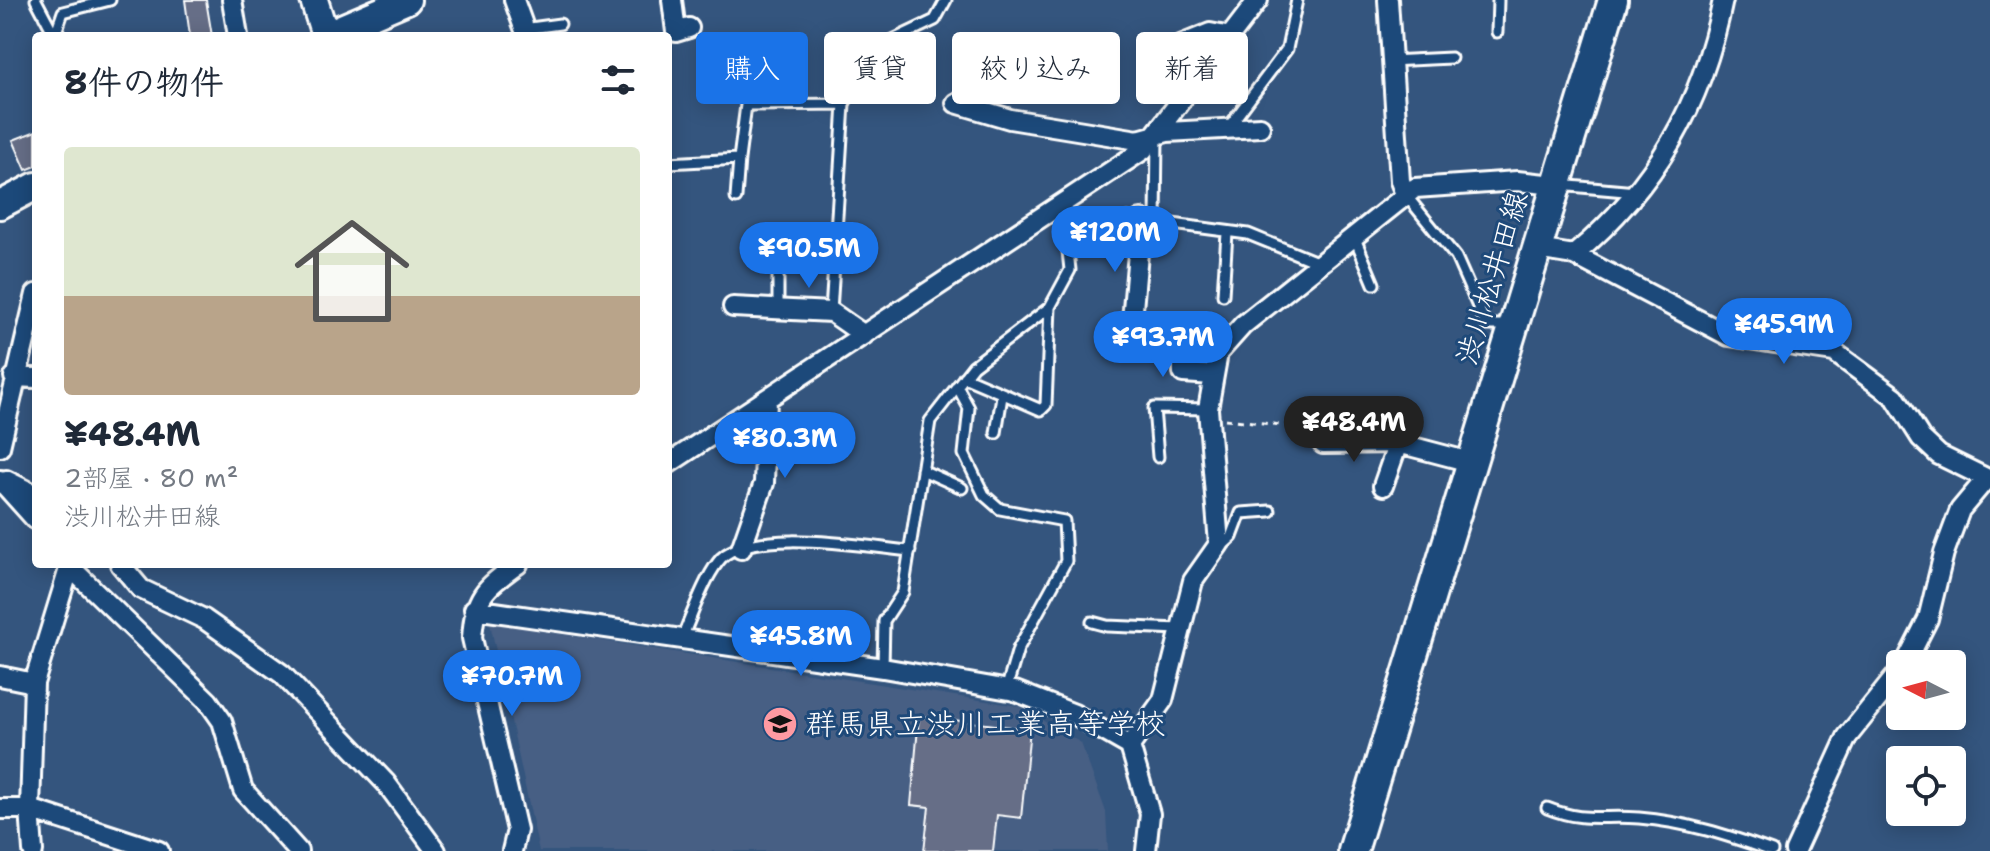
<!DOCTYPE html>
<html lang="ja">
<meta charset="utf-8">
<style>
body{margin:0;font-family:"Shantell Sans","Klee One",sans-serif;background:#f2f2f3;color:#1f2937;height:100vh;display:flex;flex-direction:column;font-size:30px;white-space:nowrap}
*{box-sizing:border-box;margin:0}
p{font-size:26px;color:#747a83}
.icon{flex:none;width:44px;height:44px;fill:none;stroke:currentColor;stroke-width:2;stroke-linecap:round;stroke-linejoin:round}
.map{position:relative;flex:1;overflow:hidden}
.details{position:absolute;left:32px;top:32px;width:640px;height:536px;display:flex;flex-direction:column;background:#fff;border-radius:8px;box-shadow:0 4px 20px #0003}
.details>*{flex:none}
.hud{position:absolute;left:696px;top:32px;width:760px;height:72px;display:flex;gap:16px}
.needle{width:52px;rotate:276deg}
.tools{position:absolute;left:1886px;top:650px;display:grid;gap:16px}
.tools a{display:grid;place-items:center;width:80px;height:80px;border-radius:8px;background:#fff;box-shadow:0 4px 20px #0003;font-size:40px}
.price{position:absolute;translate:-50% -68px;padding:0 18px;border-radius:28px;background:#1a73e8;color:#fff;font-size:26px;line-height:52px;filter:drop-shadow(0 2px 4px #0008)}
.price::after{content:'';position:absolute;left:50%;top:48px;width:24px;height:18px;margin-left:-12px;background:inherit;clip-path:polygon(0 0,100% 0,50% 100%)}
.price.on{background:#222;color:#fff}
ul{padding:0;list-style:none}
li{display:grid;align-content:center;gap:16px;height:424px;padding:0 32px}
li+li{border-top:2px solid #e0e1e3}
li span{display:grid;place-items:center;height:248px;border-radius:8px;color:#555}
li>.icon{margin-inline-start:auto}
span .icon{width:144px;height:144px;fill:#fffc;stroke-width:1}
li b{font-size:34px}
h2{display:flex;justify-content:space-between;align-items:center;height:96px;padding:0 32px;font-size:34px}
.tag{padding:0 28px;border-radius:8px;background:#fff;box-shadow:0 4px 20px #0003;font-size:28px;line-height:72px}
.tag.on{background:#1a73e8;color:#fff}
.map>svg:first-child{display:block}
</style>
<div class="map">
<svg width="1990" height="851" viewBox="0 0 1990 851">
<rect width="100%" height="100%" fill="#34557e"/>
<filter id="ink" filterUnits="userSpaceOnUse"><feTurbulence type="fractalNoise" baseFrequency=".0125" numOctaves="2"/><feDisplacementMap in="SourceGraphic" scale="16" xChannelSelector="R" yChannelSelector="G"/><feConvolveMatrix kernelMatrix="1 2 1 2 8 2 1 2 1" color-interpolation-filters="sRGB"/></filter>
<g filter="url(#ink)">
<path fill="#475f84" d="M 490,623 L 1018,706 L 1081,743 L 1106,812 L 1108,851 L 539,851 Z"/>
<path fill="#666e87" stroke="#fff" stroke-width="2" d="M 185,0 L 206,0 L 212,36 L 190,36 Z
M 36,131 L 36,166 L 26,170 L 13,140 Z
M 919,716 L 1030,729 L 1021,818 L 997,815 L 993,851 L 924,851 L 929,807 L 911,805 Z"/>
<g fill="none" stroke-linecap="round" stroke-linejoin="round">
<g stroke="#fff" stroke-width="15">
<path id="lane" d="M 36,0 L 55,36
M 523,29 L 560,24
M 1497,32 L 1498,0
M 55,35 L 63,12 L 110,0
M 1389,61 L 1451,58
M 1228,128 L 1287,49 L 1297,0
M 668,163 L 739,159 L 746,105 L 844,104
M 1559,185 L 1636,192
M 1405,194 L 1456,257 L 1486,325 L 1511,325
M 736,198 L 739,159
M 1156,221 L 1157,137
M 1354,236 L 1374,284
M 1069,245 L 1100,223 L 1127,218 L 1248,234 L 1319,263
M 1223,295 L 1227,233
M 778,308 L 778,274
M 831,312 L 844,104 L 876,48 L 935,20 L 946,0
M 964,377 L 1041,410 L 1046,405 L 1050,307
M 957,386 L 969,408 L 964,454 L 984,495 L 1000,509 L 1064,521 L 1066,561 L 1018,649 L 1006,690
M 996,433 L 1002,396
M 1158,457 L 1154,408 L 1208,409
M 922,470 L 962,488
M 1221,547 L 1232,537 L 1241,513 L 1270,511
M 1092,622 L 1107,626 L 1180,629
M 681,640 C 692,616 702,583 718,562 C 745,525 868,547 910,551
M 883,668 L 884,621 L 903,592 L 930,421 L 973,366 L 1050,307 L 1070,270 L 1063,203
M 1547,808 C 1585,823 1601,815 1639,818 C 1686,822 1727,835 1772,851"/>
</g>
<g stroke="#fff" stroke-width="24">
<path id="street" d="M 232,0 L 238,36
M 514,0 L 527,36
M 672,0 L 676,32 L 689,28
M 1388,0 L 1400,181 L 1405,194
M 1151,57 L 1210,33 L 1231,37
M 956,103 L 1010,119 L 1138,140 L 1167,132 L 1260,127
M 1141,219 L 1131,332 L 1182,336 L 1183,373 L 1213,375
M 1537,249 L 1574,255 L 1729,336 L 1834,352 L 1895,397 L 1921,438 L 1939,455 L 1990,480
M 1574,255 C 1656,186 1702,105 1723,0
M 733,307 L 831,312 L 864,335
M 14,377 L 36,378
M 1398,443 L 1474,463
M 1323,444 L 1398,443 L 1383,486
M 0,447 L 36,294
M 668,464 L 1143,150 L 1258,0
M 0,480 L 36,520
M 6,480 L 36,495
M 741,549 L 764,483 L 767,399
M 67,564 L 208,701 L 222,721 L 243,790 L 298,851
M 120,564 L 141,589 L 204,619 L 282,674 L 386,783 L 436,851
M 474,609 L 883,668 L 1015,691 L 1074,714 L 1130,746 L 1150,814 L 1146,851
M 1905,664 L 1928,619 L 1944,553 L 1960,510 L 1986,479
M 0,676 L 34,683
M 1130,746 L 1163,700 L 1193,581 L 1219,544 L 1208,409 L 1218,353 L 1243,325 L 1415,188 L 1517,181 L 1555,185
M 0,809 L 30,809 L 159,851
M 33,851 L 30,809 L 34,683 L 69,569
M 512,851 L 517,830 L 472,638 C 475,595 484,589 518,564
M 1795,851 L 1847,737 L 1900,671"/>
</g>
<g stroke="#fff" stroke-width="32">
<path id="secondary" d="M 314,0 L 325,35
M 323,36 L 407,0
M 0,205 L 36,186"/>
</g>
<g stroke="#fff" stroke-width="34">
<path id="primary" d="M 1353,851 L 1613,0"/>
</g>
<path stroke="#fff" stroke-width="3" stroke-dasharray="6 6" stroke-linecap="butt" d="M 1225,419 L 1282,425"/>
<use href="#lane" stroke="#1f4a7a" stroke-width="9"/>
<use href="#street" stroke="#1f4a7a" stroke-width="18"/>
<use href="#secondary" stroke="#1f4a7a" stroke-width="26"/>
<use href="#primary" stroke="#1f4a7a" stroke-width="28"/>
</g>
</g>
<defs>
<g id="school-disc" transform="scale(1.8)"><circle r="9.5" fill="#ff9aa2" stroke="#1f4a7a"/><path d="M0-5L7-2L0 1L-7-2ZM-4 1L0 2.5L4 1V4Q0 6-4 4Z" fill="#111"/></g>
</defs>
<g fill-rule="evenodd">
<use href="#school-disc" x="780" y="724"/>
</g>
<g text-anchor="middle" stroke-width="6" stroke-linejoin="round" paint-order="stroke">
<g font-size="30" fill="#fff" stroke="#1f4a7a">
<text transform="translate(1492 278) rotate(-73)" y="10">渋川松井田線</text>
</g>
<g font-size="30" fill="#fff" stroke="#1f4a7a" text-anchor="start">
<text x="806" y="734">群馬県立渋川工業高等学校</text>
</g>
</g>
</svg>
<div class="tools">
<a><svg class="needle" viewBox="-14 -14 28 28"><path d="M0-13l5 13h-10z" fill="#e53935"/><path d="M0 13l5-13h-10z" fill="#747a83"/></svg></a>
<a><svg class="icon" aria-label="locate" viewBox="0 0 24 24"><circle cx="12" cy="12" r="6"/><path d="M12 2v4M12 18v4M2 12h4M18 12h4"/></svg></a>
</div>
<b class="price" style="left:1115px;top:274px">¥120M</b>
<b class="price" style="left:809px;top:290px">¥90.5M</b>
<b class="price" style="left:1784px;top:366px">¥45.9M</b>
<b class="price" style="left:1163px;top:379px">¥93.7M</b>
<b class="price on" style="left:1354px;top:464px">¥48.4M</b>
<b class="price" style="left:785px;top:480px">¥80.3M</b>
<b class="price" style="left:801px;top:678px">¥45.8M</b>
<b class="price" style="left:512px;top:718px">¥70.7M</b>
<div class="hud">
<a class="tag on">購入</a>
<a class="tag">賃貸</a>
<a class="tag">絞り込み</a>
<a class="tag">新着</a>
</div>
<section class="details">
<h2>8件の物件<svg class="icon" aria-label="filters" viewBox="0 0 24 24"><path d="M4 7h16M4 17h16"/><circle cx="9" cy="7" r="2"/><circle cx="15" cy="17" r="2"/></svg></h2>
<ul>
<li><span style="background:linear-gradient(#dfe7d0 60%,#b9a48a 0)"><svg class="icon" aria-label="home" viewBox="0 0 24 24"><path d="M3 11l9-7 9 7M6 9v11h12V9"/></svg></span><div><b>¥48.4M</b><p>2部屋 · 80 m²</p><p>渋川松井田線</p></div></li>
</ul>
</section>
</div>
